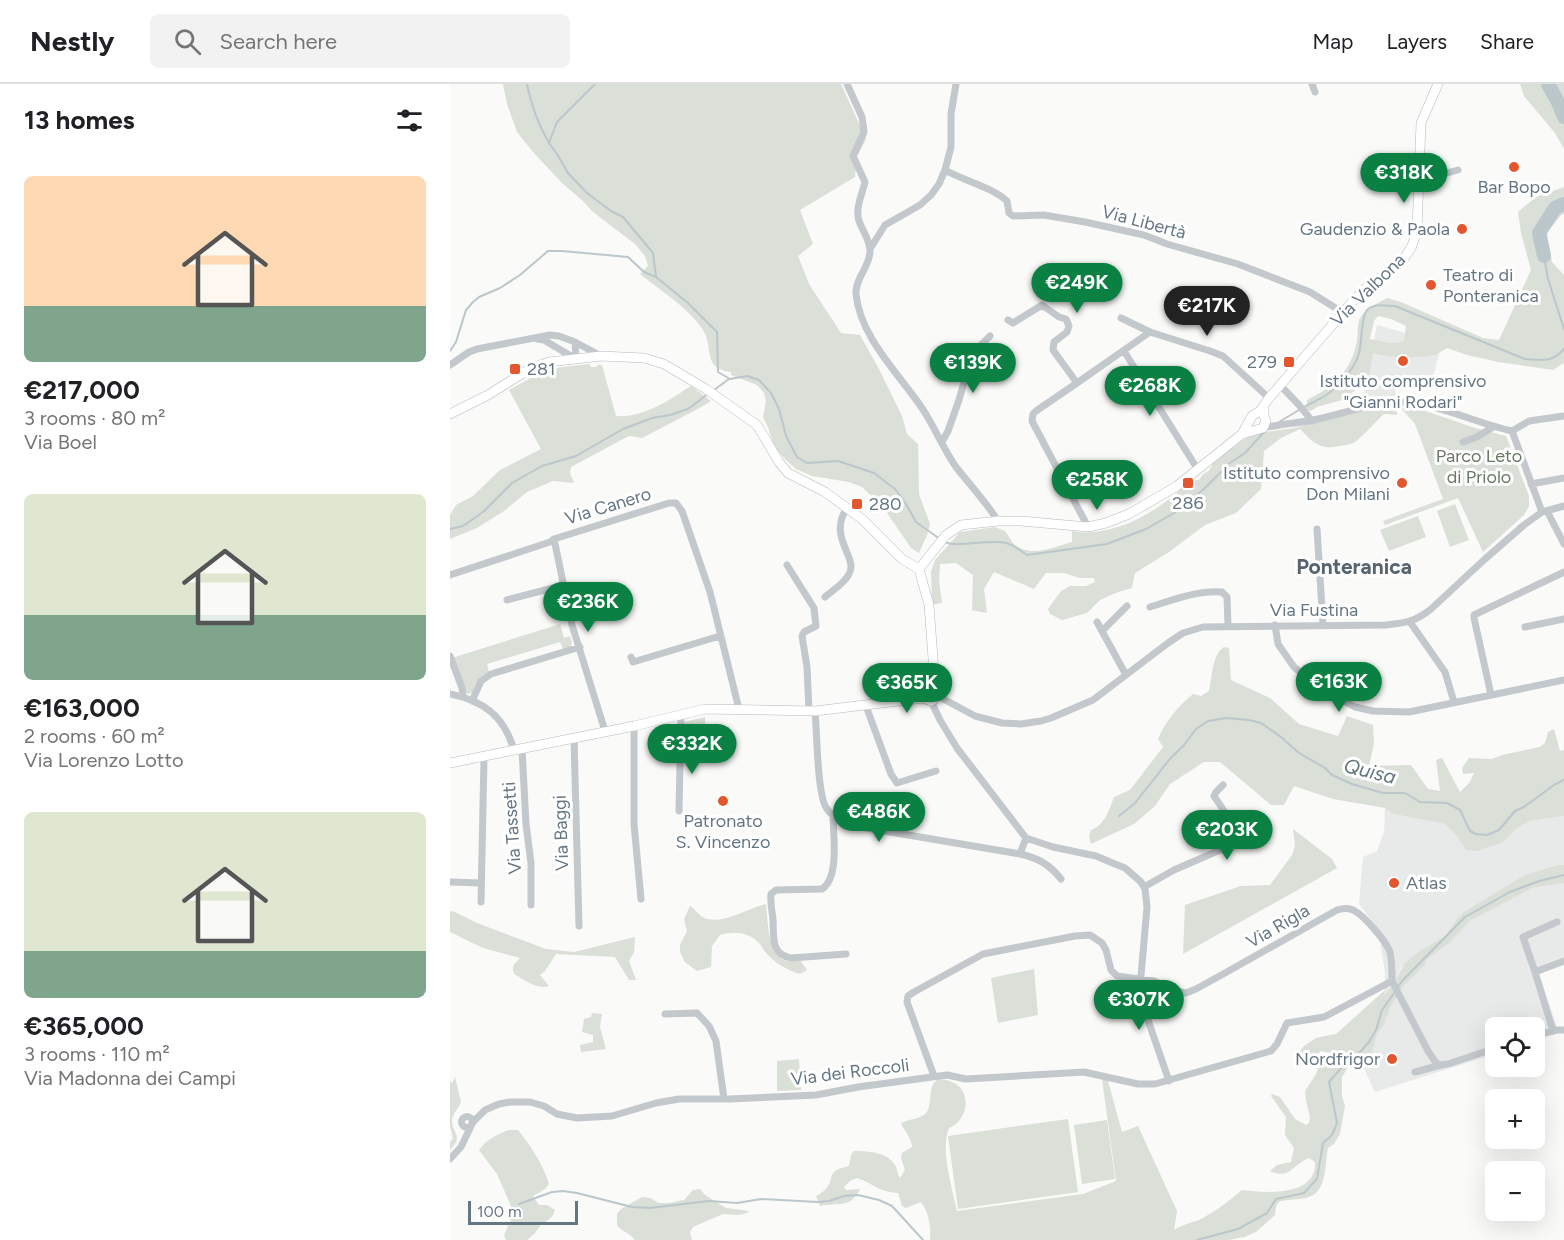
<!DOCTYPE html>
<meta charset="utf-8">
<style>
body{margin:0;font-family:Figtree,sans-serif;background:#f2f2f2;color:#202124;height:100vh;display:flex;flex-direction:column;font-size:22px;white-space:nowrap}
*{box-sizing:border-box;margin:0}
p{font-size:20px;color:#757577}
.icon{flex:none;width:33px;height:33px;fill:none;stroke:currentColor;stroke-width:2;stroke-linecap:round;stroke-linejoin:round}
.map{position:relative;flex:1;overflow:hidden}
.drawer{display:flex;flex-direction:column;background:#fff;width:450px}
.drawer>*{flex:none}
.tools{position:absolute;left:1035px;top:933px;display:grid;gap:12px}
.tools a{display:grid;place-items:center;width:60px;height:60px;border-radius:9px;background:#fff;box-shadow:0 6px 24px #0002;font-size:30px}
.scale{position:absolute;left:18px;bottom:15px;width:110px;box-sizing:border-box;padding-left:6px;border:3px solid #657683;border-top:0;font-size:16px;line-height:21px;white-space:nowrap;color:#657683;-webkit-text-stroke:4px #fff;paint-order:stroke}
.price{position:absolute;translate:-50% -51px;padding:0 14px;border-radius:21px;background:#0b8043;color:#fff;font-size:20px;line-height:39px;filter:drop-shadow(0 2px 3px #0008)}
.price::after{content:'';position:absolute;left:50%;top:36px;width:18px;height:14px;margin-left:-9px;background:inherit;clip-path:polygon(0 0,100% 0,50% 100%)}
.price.selected{background:#222;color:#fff}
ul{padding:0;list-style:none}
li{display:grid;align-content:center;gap:12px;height:318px;padding:0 24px}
li span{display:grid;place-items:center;height:186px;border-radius:9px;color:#555}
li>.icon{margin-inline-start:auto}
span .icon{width:108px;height:108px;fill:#fffc;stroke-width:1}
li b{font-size:26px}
h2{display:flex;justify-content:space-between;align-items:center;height:72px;padding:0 24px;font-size:26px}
header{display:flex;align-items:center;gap:36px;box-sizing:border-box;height:84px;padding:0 30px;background:#fff;border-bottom:2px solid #e0e0e0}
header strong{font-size:28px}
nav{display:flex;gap:33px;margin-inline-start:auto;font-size:21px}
.search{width:420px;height:54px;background:#f2f2f2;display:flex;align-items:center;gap:15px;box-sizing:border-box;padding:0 21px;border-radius:9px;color:#757577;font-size:22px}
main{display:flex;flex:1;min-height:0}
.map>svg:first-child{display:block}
</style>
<header>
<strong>Nestly</strong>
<div class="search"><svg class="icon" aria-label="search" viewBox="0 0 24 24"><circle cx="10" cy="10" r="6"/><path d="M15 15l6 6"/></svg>Search here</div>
<nav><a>Map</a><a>Layers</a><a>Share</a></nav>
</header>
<main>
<section class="drawer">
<h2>13 homes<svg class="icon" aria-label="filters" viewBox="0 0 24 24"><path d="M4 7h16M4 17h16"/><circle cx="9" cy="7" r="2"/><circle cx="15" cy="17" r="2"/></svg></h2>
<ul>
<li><span style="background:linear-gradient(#ffd9b3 70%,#7fa58c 0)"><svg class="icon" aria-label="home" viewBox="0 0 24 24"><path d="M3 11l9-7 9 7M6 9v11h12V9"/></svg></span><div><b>€217,000</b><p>3 rooms · 80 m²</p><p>Via Boel</p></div></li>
<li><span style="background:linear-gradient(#dfe7d0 65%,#7fa58c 0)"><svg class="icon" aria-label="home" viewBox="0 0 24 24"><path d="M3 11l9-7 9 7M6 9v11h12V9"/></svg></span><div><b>€163,000</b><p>2 rooms · 60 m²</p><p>Via Lorenzo Lotto</p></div></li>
<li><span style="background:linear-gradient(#dfe7d0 75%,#7fa58c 0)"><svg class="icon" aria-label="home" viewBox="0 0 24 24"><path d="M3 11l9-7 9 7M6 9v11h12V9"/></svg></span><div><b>€365,000</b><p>3 rooms · 110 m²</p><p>Via Madonna dei Campi</p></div></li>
</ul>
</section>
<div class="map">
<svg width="1114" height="1156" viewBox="0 0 1114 1156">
<rect width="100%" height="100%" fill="#fafaf8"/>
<path fill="#e8e9e9" d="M 927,241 L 992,259 L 982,297 L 961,295 L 959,306 L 946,306 L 944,315 L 919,319 L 914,306 Z
M 935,724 L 945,730 L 995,740 L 1006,751 L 1016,766 L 1052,759 L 1066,745 L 1079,737 L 1114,732 L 1114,781 L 1108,781 L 1075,791 L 1007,835 L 995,852 L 968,868 L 951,884 L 947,894 L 936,910 L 934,911 L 935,889 L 928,845 L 909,820 L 913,773 L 927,767 L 934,748 Z
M 1114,799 L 1114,879 L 1089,890 L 1109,949 L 1085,957 L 1084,944 L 1046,944 L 1045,970 L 925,1008 L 910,976 L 919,972 L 923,966 L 927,949 L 934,941 L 940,924 L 955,900 L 966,890 L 975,881 L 976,876 L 998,860 L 1019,837 L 1082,804 Z"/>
<path fill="#dadfd7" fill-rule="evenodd" d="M 53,0 L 391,0 L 416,55 L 407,73 L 405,93 L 350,126 L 363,160 L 348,172 L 359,200 L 391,249 L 410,251 L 429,285 L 452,332 L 457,350 L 468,360 L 469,410 L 480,440 L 477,451 L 469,469 L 461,464 L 433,423 L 412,403 L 399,398 L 362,392 L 346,385 L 336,376 L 324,363 L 318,343 L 313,333 L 316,317 L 314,309 L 307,301 L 281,291 L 281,288 C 252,285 264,264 253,246 C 238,223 211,207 190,190 L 198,182 L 195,172 L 185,160 L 143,128 L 134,118 L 112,99 L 83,68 L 67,48 L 57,20 Z
M 1070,0 L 1114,0 L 1114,65 L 1105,49 L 1074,12 Z
M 1114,103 L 1114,130 L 1111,131 L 1097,149 L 1102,178 L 1114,191 L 1114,279 L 1103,286 L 1048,278 L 1017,271 L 997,264 C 992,267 988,270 984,271 C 965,275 941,274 923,269 L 918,297 L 892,316 L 867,323 L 861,327 L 856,326 L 857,316 C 883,303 901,288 907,257 C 908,250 907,240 910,234 C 915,225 928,219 937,214 L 951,218 L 1033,254 L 1049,256 L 1081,186 L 1071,149 L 1068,128 L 1086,113 ZM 928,232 L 941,235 L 956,242 L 954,257 C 943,262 932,257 920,255 L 924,237 Z
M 139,280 L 141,283 L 147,283 L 147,281 L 152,281 L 166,332 C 194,334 219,316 241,302 L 261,317 L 244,327 L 192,354 L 180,352 L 177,353 L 121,383 L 120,389 L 124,399 L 103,397 L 77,408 L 54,427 L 27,444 L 0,455 L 0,431 L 6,421 L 23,412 L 50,386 L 91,365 L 59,306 L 97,285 Z
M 936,322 L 946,323 L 947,331 L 934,330 C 926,337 910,356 903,359 C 899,361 894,361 890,362 C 871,367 862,358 850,345 L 831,354 L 814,367 L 811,405 L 786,429 L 755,441 L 719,468 L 685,489 L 682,504 L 668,508 L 650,516 L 637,529 L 612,536 L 600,530 L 598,525 L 611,507 L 620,502 L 636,502 L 645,498 L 644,494 L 630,494 L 614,489 L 596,489 L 584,505 L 544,488 L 534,505 L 537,529 L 522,526 L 523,491 L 506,479 L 490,480 L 489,497 L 492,519 L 482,521 L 481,488 L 485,476 L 510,448 L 545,443 L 555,447 C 558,450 560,456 563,459 C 579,475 604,463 622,458 L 622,447 C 628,448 635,449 641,448 C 673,447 709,426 732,404 L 737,404 L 746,396 L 749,396 L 753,390 L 759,387 L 764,377 L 799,352 L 806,349 L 845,344 L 887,332 Z
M 951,324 L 967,324 L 1022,343 L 1056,352 L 1079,412 L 1079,422 L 1074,431 L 1033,468 L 1008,414 L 935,441 L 933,437 L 993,415 L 965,340 Z
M 1005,420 L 1019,456 L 1000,463 L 987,427 Z
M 968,432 L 976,453 L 939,467 L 930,446 Z
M 110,540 L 114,554 L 120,552 L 122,559 L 120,563 L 113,565 L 110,558 L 37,580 L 39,588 C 28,592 26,599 22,609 L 17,610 L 2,574 Z
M 774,563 L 779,564 L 781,596 L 820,614 L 849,640 L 888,652 L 897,632 L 923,641 L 924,660 L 919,682 L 961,681 L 978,705 L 990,707 L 986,676 L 992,674 L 1010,708 L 1020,698 L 1024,689 L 1013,690 L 1012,684 L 1019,674 L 1042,675 L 1052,671 L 1090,663 L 1095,659 L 1098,648 L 1104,645 L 1110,667 L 1114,666 L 1114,732 L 1079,737 L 1066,745 L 1052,759 L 1026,767 L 1016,766 L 1006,751 L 995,740 L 944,730 L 935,724 L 883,715 L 844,702 L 834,721 L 821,721 L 770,678 L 754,678 L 720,700 L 705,722 L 684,740 L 641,760 L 639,753 L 641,746 C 655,741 659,726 664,713 L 680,706 L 713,663 L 708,655 C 715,638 728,622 743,610 L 751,612 L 759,607 C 762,594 762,570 774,563 Z
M 255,633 L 256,654 L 235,654 L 234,638 Z
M 843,745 L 882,775 L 887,784 L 733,870 L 735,821 L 791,802 L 820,801 L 842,771 L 845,762 Z
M 1108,781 L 1114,781 L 1114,799 L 1082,804 L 1020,837 L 998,860 L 976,876 L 975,881 L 966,890 L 955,900 L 940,924 L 934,941 L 927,949 L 923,966 L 919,972 L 901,978 L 892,993 L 892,1013 L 895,1022 L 890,1050 L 884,1060 L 878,1064 C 875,1078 877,1098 866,1109 C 856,1118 835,1114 829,1118 C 826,1120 825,1127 825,1131 L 806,1148 L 794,1153 L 779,1156 L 480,1156 C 481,1143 479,1128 471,1118 L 456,1124 L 452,1122 L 448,1109 C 429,1108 424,1100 407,1094 L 400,1097 L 394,1103 L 396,1106 L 410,1105 C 401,1125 388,1118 370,1122 L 366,1112 C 369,1110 373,1108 375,1106 C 387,1094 373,1088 399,1082 L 401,1071 L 404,1067 C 417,1067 438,1068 445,1081 C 448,1086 447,1090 450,1094 L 455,1086 L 451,1074 L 452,1069 L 462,1063 C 462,1054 454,1047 451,1039 C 459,1035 472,1035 477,1028 C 484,1017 474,984 504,999 C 523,1009 517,1037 499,1044 C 490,1065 502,1104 507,1127 L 633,1110 L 666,1097 L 652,995 L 658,997 L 672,1048 L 688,1042 L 727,1127 L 724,1146 C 733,1140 742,1139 751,1135 C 766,1127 779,1117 792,1106 C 815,1109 867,1113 865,1078 L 859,1074 C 843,1080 840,1096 820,1087 L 827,1081 L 841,1078 L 844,1064 L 835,1051 L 836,1033 L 821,1012 L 822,1010 L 830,1013 L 845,1035 L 856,1041 L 859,1039 L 860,1033 L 856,1017 L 855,1007 L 866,990 L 870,978 L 881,969 L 871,967 L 857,979 L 848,974 L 843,975 L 854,962 L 866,954 L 886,950 L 935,906 L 934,910 L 936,910 L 947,894 L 954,880 L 968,868 L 995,852 L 1007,835 L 1014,828 L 1075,791 Z
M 316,820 C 318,836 317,871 336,877 C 340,878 347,876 350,876 L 357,886 L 350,890 C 337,886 326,880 317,870 C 314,867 312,862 309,859 C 298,848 284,847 270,851 L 262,862 L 261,883 L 247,887 L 235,878 L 230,868 L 230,861 L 237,847 L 234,835 L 240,822 C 245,825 247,829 251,832 C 268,844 298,824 316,820 Z
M 0,827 L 5,828 L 27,839 L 96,865 L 124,868 L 185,853 L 184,868 L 179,877 L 186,896 L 179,896 L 165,873 L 106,870 L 95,887 L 90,891 L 99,902 C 87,906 75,896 64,890 C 61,880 65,880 70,874 L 33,864 L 0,848 Z
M 584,885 L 588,931 L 548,939 L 541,894 Z
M 142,929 L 152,930 L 150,943 L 156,965 L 131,968 L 130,961 L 143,958 L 143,951 L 132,948 L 134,935 L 141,933 Z
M 349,975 L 351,1006 L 327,1007 L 327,977 Z
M 5,993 L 11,1018 C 9,1024 3,1029 2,1035 C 1,1050 15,1050 0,1066 L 0,1059 L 3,1054 L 0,1042 L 0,998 L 2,999 Z
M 618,1035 L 628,1108 L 508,1125 L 498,1052 Z
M 657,1036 L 665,1095 L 632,1100 L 624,1041 Z
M 59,1046 L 68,1046 C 80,1061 93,1080 99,1100 L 95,1105 L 83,1112 L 89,1121 L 97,1121 L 105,1126 L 102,1133 L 90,1142 L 85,1149 L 77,1156 L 56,1156 L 54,1151 L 64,1129 L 47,1090 L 29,1066 C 37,1055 46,1051 59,1046 Z
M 250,1105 L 255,1111 L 276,1124 L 299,1127 L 297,1129 L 288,1131 L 273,1130 L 243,1143 L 240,1148 L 242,1156 L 185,1156 C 180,1149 172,1148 167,1141 L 167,1130 L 171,1125 L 192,1113 L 200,1114 L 209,1119 L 220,1119 L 234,1116 L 243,1106 Z"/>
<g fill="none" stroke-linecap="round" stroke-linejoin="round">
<path stroke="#bbc7cb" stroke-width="2" d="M 77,0 C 81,21 88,40 99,59
M 145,0 L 107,38 L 99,59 L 107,70 L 118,89 L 137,109 L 161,127 L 173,133 L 203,169 L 206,192
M 1094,172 L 1098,195 L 1114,245
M 0,267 L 6,258 L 16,226 L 23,218 L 29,213 L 50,204 L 70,191 L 98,167 L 112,167 L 178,173 L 194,188 L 206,193 L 238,219 L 267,248 L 268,288 L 280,295 L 297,292 L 309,296 L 321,309 L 329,325 L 336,352 L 347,373 L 357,379 L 388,377 L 424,389 L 445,405 L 456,420 L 466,438 L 490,455
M 264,306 L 279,295
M 854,323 C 861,319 868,316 875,312 C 888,303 905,285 909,269 C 912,260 911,230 918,225 C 925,219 937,222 945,222 L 1075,275 C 1092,276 1102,279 1114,265
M 829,338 L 849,326
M 0,445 L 13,442 L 33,428 L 62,399 L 92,382 L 126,372 L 173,345 L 202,334 L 220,331 L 238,325 L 259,309
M 495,458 C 505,464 540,455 556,459 C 564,461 571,467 577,471 L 657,460 L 696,445 L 724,429 L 754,405 L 780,379 L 795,369 L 814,348
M 669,732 L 685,719 L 719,676 L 734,661 L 746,645 L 758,637 L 776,634 L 799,636 L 811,639 L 831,653 L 849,669 L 875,684 L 882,691 L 902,700 L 933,709 L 955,709 L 970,718 L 997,719 L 1010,726 L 1020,747 L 1026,750 L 1037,751 L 1049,746 L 1065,727 L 1074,723 L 1104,701 L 1114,696
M 948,903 L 952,897 L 1015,833 L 1060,808 L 1089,797 L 1114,791
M 69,1120 L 102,1108 L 113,1107 L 127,1109 L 182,1123 L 200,1124 L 259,1117 L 287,1119 L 311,1115 L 368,1118 L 379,1117 L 394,1112 L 408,1111 L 429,1116 L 442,1122 L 473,1156
M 747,1156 L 788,1145 L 817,1129 L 826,1115 L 854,1109 L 867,1095 L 873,1059 L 882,1051 L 887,1039 L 879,998 L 892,983 L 911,967 L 919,958 L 926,946 L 932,926 L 945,908"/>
<path stroke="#bbc7cb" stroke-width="14" d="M 1098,0 L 1108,18 L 1114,33
M 1094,172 L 1089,149 L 1105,124 L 1114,120"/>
<g stroke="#b3babf" stroke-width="10">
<path id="secondary" d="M 0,330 L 38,311 L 78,286 L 99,278 L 151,272 L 194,274 L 214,280 L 256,305 L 307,341 L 329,378 L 338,389 L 375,408 L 397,424 L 412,435 L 452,475 L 469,485 L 479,521 L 485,601 C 491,606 488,614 481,617 L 473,614 L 365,627 L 255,625 L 184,642 L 0,679
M 792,350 L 802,332 L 810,327 L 819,314 L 902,218 L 916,204 L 952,178 L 962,162 L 967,146 L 971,39 L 988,0
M 469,485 L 496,451 L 511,441 L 548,437 L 571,437 L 638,443 L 656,439 L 679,430 L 727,402 L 792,350 L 813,344 L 816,337 L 814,332 L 814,322
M 455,613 C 474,607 477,600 482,581"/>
</g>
<path stroke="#c3c8cc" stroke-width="7" d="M 397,0 L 412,33 L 414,48 L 403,72 L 415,98 C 412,111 405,124 409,137 C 413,148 420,156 420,167 C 420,183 405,194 406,210 C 410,253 449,290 472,324 C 484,342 494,366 506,383 C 520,401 536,418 548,437
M 862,0 L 865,8
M 495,86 C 514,97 540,102 557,117 L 559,129 L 563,132 L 594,131 L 635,138 L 694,151 L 717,160 L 788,180 L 860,208 L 892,228
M 968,97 L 1008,86
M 420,165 L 435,141 L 470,121 L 481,111 L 489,100 L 495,86 L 501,63 L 501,30 L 506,0
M 671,234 L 700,248 L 760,267 L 773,272 L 819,314
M 558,236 L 563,239 L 592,221 L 609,233 L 616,235 L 619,242 L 617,248 L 604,258 L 603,266 L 627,299
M 87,255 L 94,256 L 126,275 L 125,258
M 674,267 L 748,386
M 0,281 L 19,268 L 27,265 L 100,251 L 109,252 L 125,258 L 151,272
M 830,301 L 849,321 L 862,337
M 813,344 C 832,340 850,339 868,335 C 900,328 931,315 964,319 C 998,324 1029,340 1062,347
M 1062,347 L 1092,428
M 1062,347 L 1079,337 L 1114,332
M 492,358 L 498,347 L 509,316 L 522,270 L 540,252
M 1013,358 L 1027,353 L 1043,343
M 1081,400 L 1114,394
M 1097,427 L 1114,460
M 638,443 L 582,337 L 583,330 L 586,327 L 627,299 L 700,248
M 867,445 L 873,541
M 104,455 L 122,541 L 155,647
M 337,481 L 364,524 L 366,542 L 354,548 L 352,552 L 357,583 L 359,627
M 0,491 L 100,458 L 104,455 L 219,419 L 226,419 L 232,427 L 260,508 L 289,625
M 375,513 C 383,506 394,500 399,490 C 409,474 377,453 397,424
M 57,516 L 114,501
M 700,523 C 723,516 748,506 772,508 L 777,513 L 778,542
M 647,538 L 676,591
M 960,538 L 995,588 L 1004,618
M 825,541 L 828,560 L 844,583 L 857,594 L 888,614 L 905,623 L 923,627 L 959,628 L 1114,596
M 1075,543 L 1114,535
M 652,547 L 677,522
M 0,572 L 12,604 L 13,612
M 181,573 L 183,578 L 270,552
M 0,610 C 34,617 54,632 64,666
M 1040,610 L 1040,606 L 1024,534 L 1024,531 L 1114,488
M 488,612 L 525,632 L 552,639 L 571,640 L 591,637 L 601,634 L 643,616 L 718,559 L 733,549 L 753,543 L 936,541 C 955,539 965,538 981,525 L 1035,475 L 1074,441 L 1092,428 L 1114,422
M 22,617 L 31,597 L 41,590 L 130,563
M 481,617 L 490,636 L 507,664 L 576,754 L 603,763 L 646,772 L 665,780 L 675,784 L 691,798 L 695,805 L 697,823 L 690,903 L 690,913 L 719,997
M 416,622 L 441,690 L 447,699 L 486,687
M 365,627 C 367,646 367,713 377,725 C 383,734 395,738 405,742 L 570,770 L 576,754
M 184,642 L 184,740 L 191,815
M 124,654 L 129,842
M 72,665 L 76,740 L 81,779 L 81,821
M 229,727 L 231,631
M 383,730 C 383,750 390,793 372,805 L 326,806 L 321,810 C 320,819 322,826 323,835 C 324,851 320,871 341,874 L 396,870
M 570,770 C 588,774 599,780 611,795
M 0,798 L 31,799
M 694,803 L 724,786 L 784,760 C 788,755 788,751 786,745 L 764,712 L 766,708 L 773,701
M 31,818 L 34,673
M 1085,888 L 1073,853 L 1107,838
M 215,930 L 247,929 L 259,942 L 266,957 L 274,1015
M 1103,947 L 1085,888 L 1114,877
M 1084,951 L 1107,946 L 1114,946
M 965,988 L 991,981
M 484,992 L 457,918 L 458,912 L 464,908 L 533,870 L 625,852 L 640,851 L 652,859 L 656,866 L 661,886 L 667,892 L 704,897 L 725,907 L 736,909 L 746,905 L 775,889 L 887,826 C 893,824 899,823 905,827 C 915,833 936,857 940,868 C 942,876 942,888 942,897
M11.5 1038a5.5 5.5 0 1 1 11 0a5.5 5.5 0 1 1-11 0Z
M 22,1039 L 35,1026 L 49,1020 L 60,1018 L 80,1018 L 94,1022 L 107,1030 L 127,1034 L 162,1032 L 206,1019 L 229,1015 L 279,1015 L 366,1011 L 408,1003 L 497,991 L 516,995 L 634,988 L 688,1000 L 705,1000 L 821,967 L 827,960 L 837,939 L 874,933 L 942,897 L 978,967 L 986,979 L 991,981 L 998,980 L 1046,964
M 0,1075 L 11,1063 L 21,1042"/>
<use href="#secondary" stroke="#fff" stroke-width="9"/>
</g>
<g fill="#e4572e" stroke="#fff" stroke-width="2">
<circle cx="1064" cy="83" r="6"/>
<circle cx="1012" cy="145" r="6"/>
<circle cx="981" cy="201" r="6"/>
<circle cx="953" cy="277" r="6"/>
<rect x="833" y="272" width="12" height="12" rx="3"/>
<rect x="59" y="279" width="12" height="12" rx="3"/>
<rect x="732" y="393" width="12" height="12" rx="3"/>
<circle cx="952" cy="399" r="6"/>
<rect x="401" y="414" width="12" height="12" rx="3"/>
<circle cx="273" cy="717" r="6"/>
<circle cx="944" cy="799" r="6"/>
<circle cx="942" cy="975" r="6"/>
</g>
<g text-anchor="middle" stroke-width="6" stroke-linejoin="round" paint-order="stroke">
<g font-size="18" fill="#657683" stroke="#fff">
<text x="1064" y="109">Bar Bopo</text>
<text x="1000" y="151" text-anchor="end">Gaudenzio &amp; Paola</text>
<text x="993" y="197" text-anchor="start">Teatro di<tspan x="993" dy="21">Ponteranica</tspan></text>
<text x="827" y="284" text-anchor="end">279</text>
<text x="77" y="291" text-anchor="start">281</text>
<text x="953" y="303">Istituto comprensivo<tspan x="953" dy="21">"Gianni Rodari"</tspan></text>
<text x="940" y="395" text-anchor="end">Istituto comprensivo<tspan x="940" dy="21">Don Milani</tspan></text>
<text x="738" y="425">286</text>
<text x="419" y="426" text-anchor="start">280</text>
<text x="273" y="743">Patronato<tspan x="273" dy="21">S. Vincenzo</tspan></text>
<text x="956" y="805" text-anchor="start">Atlas</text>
<text x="930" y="981" text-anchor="end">Nordfrigor</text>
</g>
<g font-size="18" fill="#657683" stroke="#fff">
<text transform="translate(694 138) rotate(15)" y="6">Via Libertà</text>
<text transform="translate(918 206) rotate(-44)" y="6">Via Valbona</text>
<text transform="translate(158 422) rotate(-17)" y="6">Via Canero</text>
<text x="864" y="532">Via Fustina</text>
<text transform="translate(62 744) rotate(-94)" y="6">Via Tassetti</text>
<text transform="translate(111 749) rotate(-92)" y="6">Via Baggi</text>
<text transform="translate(828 842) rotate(-30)" y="6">Via Rigla</text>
<text transform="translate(400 988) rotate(-7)" y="6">Via dei Roccoli</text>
</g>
<g font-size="18" fill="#687a64" stroke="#fff">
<text x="1029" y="378">Parco Leto<tspan x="1029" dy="21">di Priolo</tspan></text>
</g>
<g font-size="20" font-style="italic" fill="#60757c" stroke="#fff">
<text transform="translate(920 687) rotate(14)" y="7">Quisa</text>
</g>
<g font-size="21" font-weight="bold" fill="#57646e" stroke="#fff">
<text x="904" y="490">Ponteranica</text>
</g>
</g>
</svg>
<div class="tools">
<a><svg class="icon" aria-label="locate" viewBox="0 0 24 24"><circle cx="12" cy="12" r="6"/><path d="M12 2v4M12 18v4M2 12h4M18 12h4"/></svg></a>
<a>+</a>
<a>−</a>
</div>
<div class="scale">100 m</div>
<b class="price" style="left:954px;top:120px">€318K</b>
<b class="price" style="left:627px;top:230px">€249K</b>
<b class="price selected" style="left:757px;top:253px">€217K</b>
<b class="price" style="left:523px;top:310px">€139K</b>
<b class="price" style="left:700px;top:333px">€268K</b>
<b class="price" style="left:647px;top:427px">€258K</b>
<b class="price" style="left:138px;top:549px">€236K</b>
<b class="price" style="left:889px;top:629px">€163K</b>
<b class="price" style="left:457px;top:630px">€365K</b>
<b class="price" style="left:242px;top:691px">€332K</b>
<b class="price" style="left:429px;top:759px">€486K</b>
<b class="price" style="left:777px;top:777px">€203K</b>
<b class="price" style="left:689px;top:947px">€307K</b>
</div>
</main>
